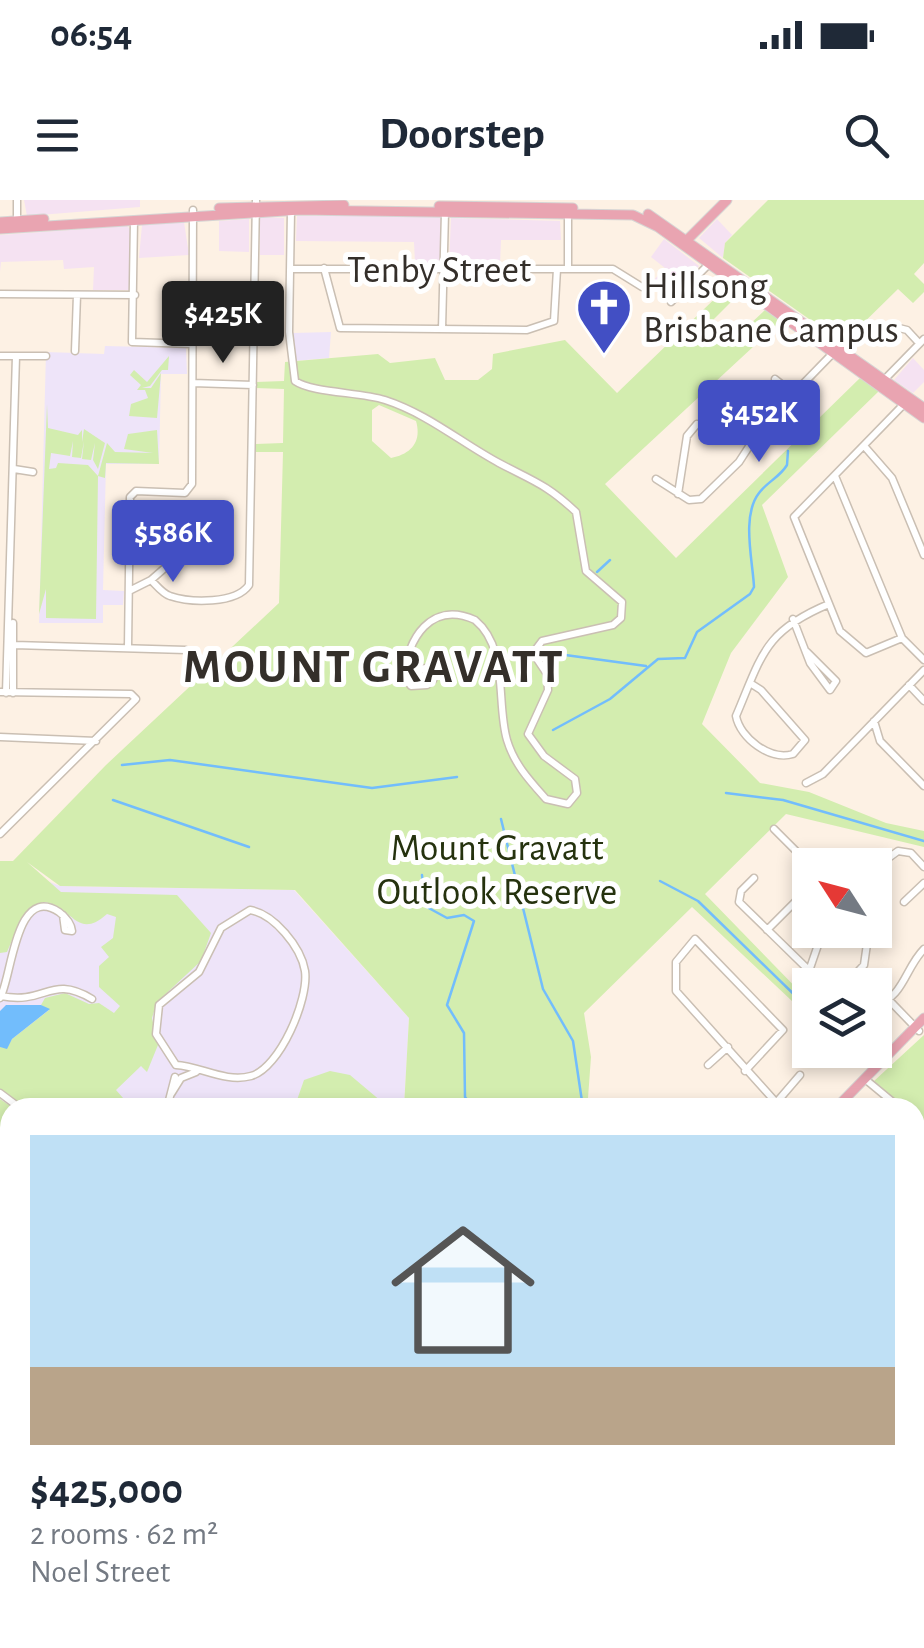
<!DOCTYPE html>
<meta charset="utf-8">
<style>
body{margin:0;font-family:"Alegreya Sans",sans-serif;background:#f2f2f3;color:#1f2937;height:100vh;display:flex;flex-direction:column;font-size:38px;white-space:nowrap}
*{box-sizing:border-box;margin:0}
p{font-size:32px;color:#747a83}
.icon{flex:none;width:55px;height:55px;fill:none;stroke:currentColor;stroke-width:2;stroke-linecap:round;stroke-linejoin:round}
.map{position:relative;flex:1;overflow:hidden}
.details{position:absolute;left:0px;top:898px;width:925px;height:552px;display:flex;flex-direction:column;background:#fff;border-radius:30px 30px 0 0;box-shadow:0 5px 15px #0003}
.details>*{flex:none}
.needle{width:65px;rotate:306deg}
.tools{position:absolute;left:792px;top:648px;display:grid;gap:20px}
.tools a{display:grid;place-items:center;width:100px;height:100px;border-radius:0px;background:#fff;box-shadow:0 5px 15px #0003;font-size:50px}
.price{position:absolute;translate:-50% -85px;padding:0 22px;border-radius:10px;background:#424fc4;color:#fff;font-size:32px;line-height:65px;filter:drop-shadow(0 2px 5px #0008)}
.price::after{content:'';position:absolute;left:50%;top:60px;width:30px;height:22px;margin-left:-15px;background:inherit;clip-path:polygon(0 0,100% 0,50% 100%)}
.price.active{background:#222;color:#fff}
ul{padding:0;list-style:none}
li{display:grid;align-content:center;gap:20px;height:530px;padding:0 30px}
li+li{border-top:2px solid #e0e1e3}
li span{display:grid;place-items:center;height:310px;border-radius:0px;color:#555}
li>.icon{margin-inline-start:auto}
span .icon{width:180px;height:180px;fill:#fffc;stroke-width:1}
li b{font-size:42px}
.status{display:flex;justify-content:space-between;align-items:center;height:70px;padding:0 50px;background:#fff;direction:ltr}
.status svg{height:28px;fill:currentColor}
header{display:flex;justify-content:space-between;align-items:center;height:130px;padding:0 30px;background:#fff;font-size:45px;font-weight:600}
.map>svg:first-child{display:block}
</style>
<div class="status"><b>06:54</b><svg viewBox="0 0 49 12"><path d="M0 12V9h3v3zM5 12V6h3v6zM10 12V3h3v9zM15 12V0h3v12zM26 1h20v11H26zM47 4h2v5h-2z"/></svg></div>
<header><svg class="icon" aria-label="menu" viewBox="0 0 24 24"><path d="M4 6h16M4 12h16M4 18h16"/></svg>Doorstep<svg class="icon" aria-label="search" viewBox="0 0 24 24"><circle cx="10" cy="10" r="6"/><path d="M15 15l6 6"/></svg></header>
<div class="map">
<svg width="924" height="1448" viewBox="0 0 924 1448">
<rect width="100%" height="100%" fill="#fdf1e4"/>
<path fill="#f5e2f2" d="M 24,0 L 140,0 L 140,7 L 27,16 Z
M 297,16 L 441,16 L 441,64 L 415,63 L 414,42 L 296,41 Z
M 260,17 L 284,18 L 284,55 L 260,55 Z
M 451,18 L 560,21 L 561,40 L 501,40 L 500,65 L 449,65 Z
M 249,19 L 249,52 L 219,51 L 219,21 Z
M 717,19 L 732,35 L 725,43 L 723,58 L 699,38 Z
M 184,22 L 189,55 L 139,58 L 142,25 Z
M 127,26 L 133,32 L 131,90 L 93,90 L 94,67 L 64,69 L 63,60 L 1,62 L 0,72 L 0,35 Z
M 664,39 L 699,66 L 669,98 L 652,82 L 665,68 L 651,57 Z
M 913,158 L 924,170 L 924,182 L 913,193 L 894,180 Z"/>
<path fill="#eee4f9" d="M 331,132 L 329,158 L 294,161 L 293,133 Z
M 105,146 L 186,148 L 187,174 L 161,174 L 159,264 L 106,264 L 103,390 L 124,391 L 123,405 L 103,405 L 103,423 L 39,423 L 46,152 L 104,154 Z
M 17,669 L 60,686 L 294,690 L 409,818 L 404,907 L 10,908 L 0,945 L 0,685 Z"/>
<path fill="#d3edaf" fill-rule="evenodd" d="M 768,0 L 924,0 L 924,63 L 914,74 L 924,84 L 924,92 L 913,103 L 898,89 L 843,143 L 723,58 L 725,43 Z
M 730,84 L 741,92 L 711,122 L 732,141 L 765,110 L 781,121 L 605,284 L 676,358 L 860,178 L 879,191 L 762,305 L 788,377 L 731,453 L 702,524 L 760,583 L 809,592 L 886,623 L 924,631 L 924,647 L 786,614 L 705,694 L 810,802 L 810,818 L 692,707 L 584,813 L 591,857 L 588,898 L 593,907 L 404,907 L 409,818 L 295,690 L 60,686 L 27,662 L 61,692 L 177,695 L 211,733 L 201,761 L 157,802 L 152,818 L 158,845 L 147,872 L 141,866 L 116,890 L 131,907 L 25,907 L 0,890 L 0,847 L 7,848 L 12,839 L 49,810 L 41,805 L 45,798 L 65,793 L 89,804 L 99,803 L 114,813 L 120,806 L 99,787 L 99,766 L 109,757 L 101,747 L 113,738 L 116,717 L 107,714 C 76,742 72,704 43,702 L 22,717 L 7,752 L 0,753 L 0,661 L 13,661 L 106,565 L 279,403 L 283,252 L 256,252 L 256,244 L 283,243 L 284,189 L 255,188 L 256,182 L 284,181 L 285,162 L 378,154 L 390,163 L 435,158 L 445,180 L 478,180 L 492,169 L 493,154 L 565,140 L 617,193 ZM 379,205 L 416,221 C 422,242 411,254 391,258 L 372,241 L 372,210 Z
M 169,156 L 168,170 L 162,170 L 150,186 L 142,188 L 151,188 L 161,173 L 157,218 L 129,216 L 131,204 L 148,198 L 145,190 L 137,190 L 141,185 L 130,175 L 134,170 L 147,182 Z
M 47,204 L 48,228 L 78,235 L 82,230 L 82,242 L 84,229 L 105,243 L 98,269 L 93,260 L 95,243 L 91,260 L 82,259 L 84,241 L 81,258 L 72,257 L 73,241 L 70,256 L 51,253 L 49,269 L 56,268 L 58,263 L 88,265 L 98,276 L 107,243 L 115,252 L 153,253 L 124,249 L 128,234 L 157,230 L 159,264 L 106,263 L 105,278 L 98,276 L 96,419 L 46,418 L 46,389 L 39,414 Z
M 924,835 L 924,972 L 916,983 L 923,1025 L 915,1026 L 915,928 L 920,922 L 915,908 L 903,907 L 874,881 Z
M 330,871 L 350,875 L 388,907 L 305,907 L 297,900 L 304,880 Z
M 0,899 L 12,907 L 10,1014 L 0,1013 Z
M 0,1059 L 10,1061 L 10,1440 L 350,1440 L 345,1448 L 0,1448 Z
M 915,1266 L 924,1275 L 924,1448 L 356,1448 L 361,1440 L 915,1440 Z"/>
<path fill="#72bdfc" d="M 6,805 L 41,805 L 50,809 L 12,839 L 7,849 L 0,847 L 0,811 Z"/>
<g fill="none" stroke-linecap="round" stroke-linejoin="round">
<path stroke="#72bdfc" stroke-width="2.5" d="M 597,372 L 610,360
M 558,454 L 646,466
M 553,530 L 610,499 L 658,459 L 685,458 L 697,432 L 750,394 L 754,387 C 753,362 741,316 759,293 C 767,282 780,277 787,265 L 788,251
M 122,565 L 170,560 L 372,588 L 457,577
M 726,593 L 783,600 L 924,641
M 113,600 L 249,647
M 501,619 L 543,789 L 573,841 L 583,908
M 422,675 L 425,706 L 447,718 L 464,715 L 474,721 L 447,805 L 464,833 L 465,897 L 473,908
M 660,681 L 698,701 L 810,810
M 915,953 L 924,945
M 405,1448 L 409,1440"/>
<g stroke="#cabfb3" stroke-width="9">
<path id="minor" d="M 291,11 L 289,132 L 295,181 C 312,193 360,192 385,200 C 428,214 460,242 499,263 C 533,281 546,284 576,312 L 586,371 L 622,402 L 621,418 L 613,425 L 542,441 L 533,453 L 547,474 L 548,490 L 528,534 L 544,556 L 575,579 L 577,593 L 568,604 L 546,599 C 530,581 514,564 507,540 C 496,503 509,448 475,420 C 431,400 407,439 404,477
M 568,14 L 568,69
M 134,20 L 132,142 L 192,144
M 17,24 L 17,0
M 324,68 L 340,128 L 527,130 L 554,121 L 557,69
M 290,69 L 613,69 L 642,87
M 0,94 L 135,95
M 671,102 L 710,63
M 194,118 L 254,120
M 891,126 L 907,130 L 919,143
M 442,129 L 445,12
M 75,151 L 77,95
M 0,156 L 46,156
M 775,179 L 794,194
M 883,181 L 924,139
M 193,183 L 253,185
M 865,247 L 892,278 L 924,355
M 14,269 L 33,272
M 835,276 L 902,438 L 924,460
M 656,279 L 689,300 L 701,299 L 739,262 L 763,225 L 836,150
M 678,294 L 687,236 L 697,224
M 151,380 C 157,386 163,394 170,396 C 191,403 236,404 249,385 L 256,0
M 129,391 L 151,380 L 198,339
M 793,419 L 810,463 L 830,490 L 836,481 L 807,452
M 13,423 L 13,493
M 902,438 L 866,453 L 840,431 L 794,317 L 906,202
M 14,445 L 186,450
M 128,447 L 130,297 L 136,291 L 185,293 L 192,284 L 193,10
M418 476a8 8 0 1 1 16 0a8 8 0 1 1-16 0Z
M 404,477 L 411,486 L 427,485
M 750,483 L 761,490 L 805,540 L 793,554 C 770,561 740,538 736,516 C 762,455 764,431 829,404
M 909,485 L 924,501
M 0,492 L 131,494 L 136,499 L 0,634
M 6,493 L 16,156
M 874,521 L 880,541 L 924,586
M 0,537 L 96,541
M 806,583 L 823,574 L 924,470
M 774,629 L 810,665
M 875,668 L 898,651 L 911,653 L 924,667
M 754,678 L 741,691 L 739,702 L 824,785
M 904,702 L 924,683
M 250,710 C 274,714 301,747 305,771 C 309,799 280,868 251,876 C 225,883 200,866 176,865 L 156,834 L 159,805 L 199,772 L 221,728 Z
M 767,730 L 810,687
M 809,771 L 819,742
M 845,785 L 864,765 L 869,730
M 1,796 C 47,805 50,774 92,799
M 0,798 C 12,778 15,683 59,712 C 67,718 71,723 72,731 L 65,730 L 63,715
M 889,800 L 919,831
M 875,806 C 904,797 905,768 924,749
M 708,865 L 728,847
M 745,871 L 783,830 L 695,739 L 676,762 L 676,791 L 781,908
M 865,879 L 900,908
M 0,893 L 20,908
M 171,894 L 181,878 L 196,872
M 776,903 L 800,875
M 167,908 L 175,877
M 915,920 L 917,922
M 915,1063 L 924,1063
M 915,1135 L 924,1126
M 915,1242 L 924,1251
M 351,1448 L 355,1440"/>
</g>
<g stroke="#d6d5d4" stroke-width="11">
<path id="major" d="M 439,6 L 573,8
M 219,8 L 344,5
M 648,14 L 924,208
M 0,22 L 44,19
M 0,29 L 300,10 L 633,15 L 658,27 L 924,218
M 685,42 L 727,0
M 836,908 L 924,818
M 915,1251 L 924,1261"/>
</g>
<g stroke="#d6d5d4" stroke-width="14">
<path id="highway" d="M 0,1038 L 10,1039
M 915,1038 L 924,1038
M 915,1048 L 924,1048
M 0,1049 L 10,1050"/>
</g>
<use href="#minor" stroke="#fff" stroke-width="6"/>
<use href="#major" stroke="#e9a4b1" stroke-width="9"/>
<use href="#highway" stroke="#db687d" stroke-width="11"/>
</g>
<defs>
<g id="church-pin" transform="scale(2.875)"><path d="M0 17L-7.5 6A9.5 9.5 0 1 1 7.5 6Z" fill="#424fc4" stroke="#fff"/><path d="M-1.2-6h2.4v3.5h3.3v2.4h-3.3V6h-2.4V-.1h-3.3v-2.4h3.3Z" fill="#fff"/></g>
</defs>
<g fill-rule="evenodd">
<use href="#church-pin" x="604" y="107"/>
</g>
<g text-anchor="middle" stroke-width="10" stroke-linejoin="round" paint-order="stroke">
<g font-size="38" fill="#342f2a" stroke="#fff">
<text x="439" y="82">Tenby Street</text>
</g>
<g font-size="38" fill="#342f2a" stroke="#fff" text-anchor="start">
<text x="643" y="98">Hillsong<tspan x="643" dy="44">Brisbane Campus</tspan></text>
</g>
<g font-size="38" fill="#25320e" stroke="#fff">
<text x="497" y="660">Mount Gravatt<tspan x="497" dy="44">Outlook Reserve</tspan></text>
</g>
<g font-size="48" font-weight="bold" letter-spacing="2.5" fill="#342f2a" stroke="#fff">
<text x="374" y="482">MOUNT GRAVATT</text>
</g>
</g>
</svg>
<div class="tools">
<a><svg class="needle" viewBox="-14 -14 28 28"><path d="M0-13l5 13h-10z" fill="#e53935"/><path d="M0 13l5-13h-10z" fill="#747a83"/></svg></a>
<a><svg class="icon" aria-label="layers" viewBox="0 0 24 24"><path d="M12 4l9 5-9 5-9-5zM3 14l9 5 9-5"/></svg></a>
</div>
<b class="price active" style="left:223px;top:166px">$425K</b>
<b class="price" style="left:759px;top:265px">$452K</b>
<b class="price" style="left:173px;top:385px">$586K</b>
<section class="details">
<ul>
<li><span style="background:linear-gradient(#bfe0f5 75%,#b9a48a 0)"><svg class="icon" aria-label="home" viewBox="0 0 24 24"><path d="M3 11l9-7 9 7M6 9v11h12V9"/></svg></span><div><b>$425,000</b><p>2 rooms · 62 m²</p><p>Noel Street</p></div></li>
</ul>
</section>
</div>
